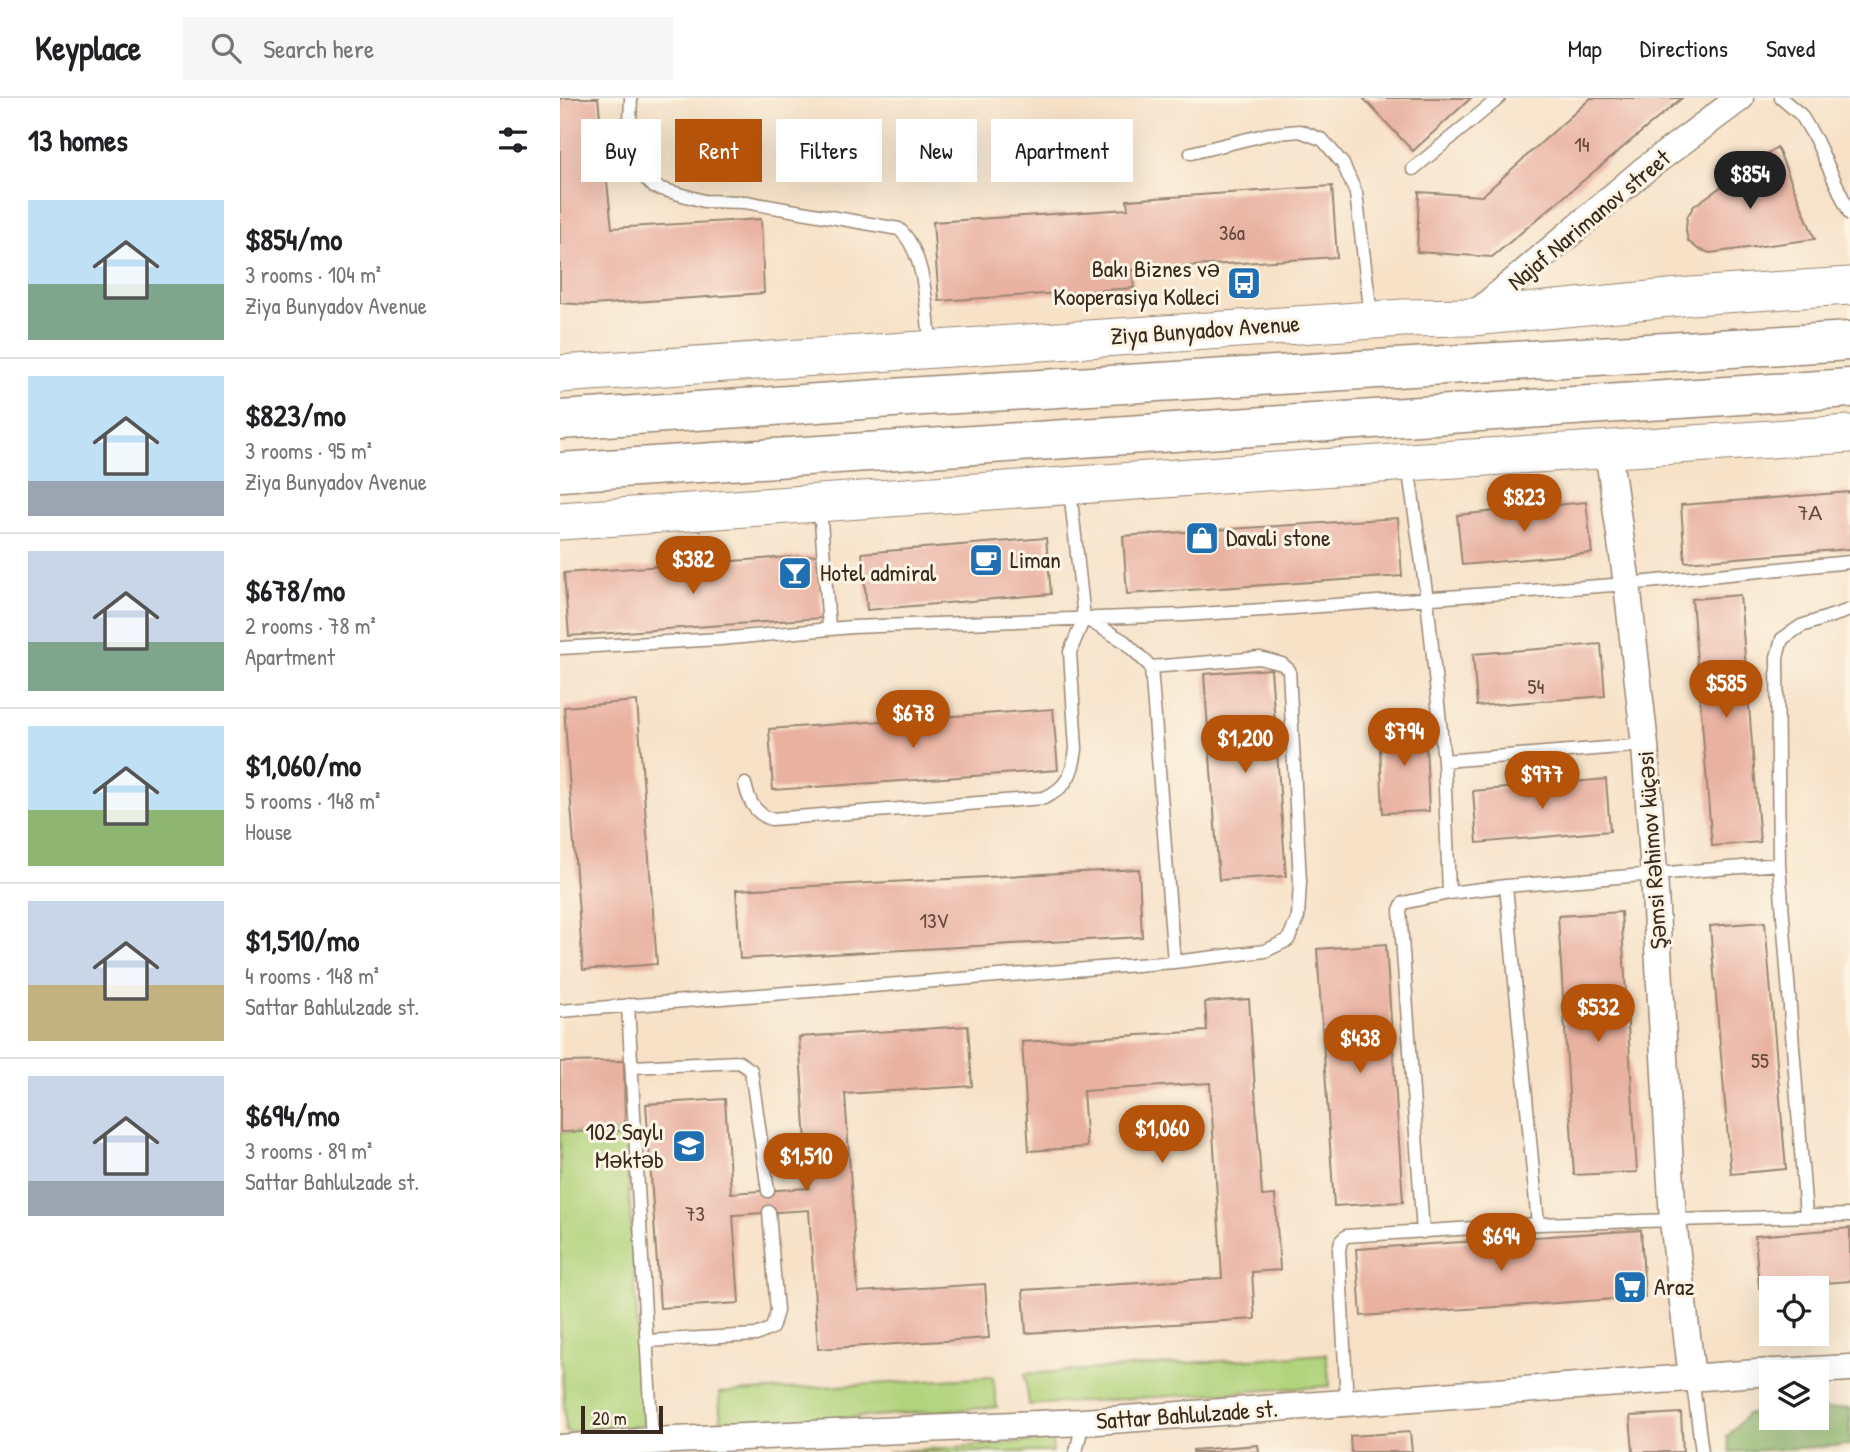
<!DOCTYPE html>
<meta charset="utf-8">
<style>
body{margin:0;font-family:"Patrick Hand",sans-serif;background:#f6f6f6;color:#202124;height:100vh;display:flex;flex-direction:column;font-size:26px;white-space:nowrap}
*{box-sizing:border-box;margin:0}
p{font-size:23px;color:#757577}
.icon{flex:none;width:38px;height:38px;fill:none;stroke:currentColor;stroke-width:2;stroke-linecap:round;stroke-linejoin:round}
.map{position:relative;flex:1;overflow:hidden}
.side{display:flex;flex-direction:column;background:#fff;width:560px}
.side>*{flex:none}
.top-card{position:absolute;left:21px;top:21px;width:665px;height:63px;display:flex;gap:14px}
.buttons{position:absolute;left:1199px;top:1178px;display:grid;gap:14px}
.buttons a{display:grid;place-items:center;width:70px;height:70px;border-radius:0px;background:#fff;box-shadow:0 7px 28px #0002;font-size:35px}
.scale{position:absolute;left:21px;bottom:18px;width:82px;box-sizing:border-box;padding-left:7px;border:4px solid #3b2a1e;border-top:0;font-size:19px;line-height:24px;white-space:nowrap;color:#3b2a1e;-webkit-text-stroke:5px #fcf5e5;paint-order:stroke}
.price{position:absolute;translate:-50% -60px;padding:0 16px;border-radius:24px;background:#b45309;color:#fff;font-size:23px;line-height:46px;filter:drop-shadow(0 2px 4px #0008)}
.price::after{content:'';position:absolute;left:50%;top:42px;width:21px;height:16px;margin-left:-10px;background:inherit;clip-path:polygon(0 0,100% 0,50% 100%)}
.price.on{background:#222;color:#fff}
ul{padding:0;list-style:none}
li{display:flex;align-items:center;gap:21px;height:175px;padding:0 28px}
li+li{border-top:2px solid #e0e0e0}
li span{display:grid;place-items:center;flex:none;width:196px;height:140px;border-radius:0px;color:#555}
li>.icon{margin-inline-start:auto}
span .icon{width:84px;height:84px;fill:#fffc;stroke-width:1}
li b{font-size:30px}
h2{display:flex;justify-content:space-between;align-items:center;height:84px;padding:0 28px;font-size:30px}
.chip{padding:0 24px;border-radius:0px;background:#fff;box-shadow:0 7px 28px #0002;font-size:24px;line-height:63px}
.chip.on{background:#b45309;color:#fff}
header{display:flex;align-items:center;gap:42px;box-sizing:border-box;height:98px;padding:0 35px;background:#fff;border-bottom:2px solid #e0e0e0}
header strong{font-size:33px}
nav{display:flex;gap:38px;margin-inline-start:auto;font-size:24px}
.search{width:490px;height:63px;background:#f6f6f6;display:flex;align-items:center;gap:18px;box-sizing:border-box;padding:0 24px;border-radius:0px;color:#757577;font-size:26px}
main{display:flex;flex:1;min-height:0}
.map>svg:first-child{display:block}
</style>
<header>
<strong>Keyplace</strong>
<div class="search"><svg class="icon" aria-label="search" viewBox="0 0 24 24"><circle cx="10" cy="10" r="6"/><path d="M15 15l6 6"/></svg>Search here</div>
<nav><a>Map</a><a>Directions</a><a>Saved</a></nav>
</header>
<main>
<section class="side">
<h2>13 homes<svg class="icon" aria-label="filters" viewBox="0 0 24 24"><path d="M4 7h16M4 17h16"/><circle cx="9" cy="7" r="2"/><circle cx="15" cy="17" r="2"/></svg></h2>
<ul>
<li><span style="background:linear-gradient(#bfe0f5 60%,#7fa58c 0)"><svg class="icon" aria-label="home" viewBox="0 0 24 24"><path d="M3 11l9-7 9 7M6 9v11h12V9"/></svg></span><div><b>$854/mo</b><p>3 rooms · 104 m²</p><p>Ziya Bunyadov Avenue</p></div></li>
<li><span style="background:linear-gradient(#bfe0f5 75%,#9aa5b1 0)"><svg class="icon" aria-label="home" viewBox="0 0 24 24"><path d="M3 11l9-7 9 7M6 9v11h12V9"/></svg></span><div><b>$823/mo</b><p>3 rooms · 95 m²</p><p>Ziya Bunyadov Avenue</p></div></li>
<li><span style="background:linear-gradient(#c9d6e8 65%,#7fa58c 0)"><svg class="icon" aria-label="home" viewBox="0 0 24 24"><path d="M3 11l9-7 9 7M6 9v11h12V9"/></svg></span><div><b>$678/mo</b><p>2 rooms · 78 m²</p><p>Apartment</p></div></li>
<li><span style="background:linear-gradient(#bfe0f5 60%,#8fb573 0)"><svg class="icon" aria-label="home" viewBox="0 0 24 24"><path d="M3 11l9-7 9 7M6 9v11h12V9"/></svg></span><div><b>$1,060/mo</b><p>5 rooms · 148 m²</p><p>House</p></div></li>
<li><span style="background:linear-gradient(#c9d6e8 60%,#c2b280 0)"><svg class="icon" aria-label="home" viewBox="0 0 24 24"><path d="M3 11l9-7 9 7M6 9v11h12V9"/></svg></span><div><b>$1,510/mo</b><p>4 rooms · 148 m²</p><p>Sattar Bahlulzade st.</p></div></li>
<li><span style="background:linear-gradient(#c9d6e8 75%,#9aa5b1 0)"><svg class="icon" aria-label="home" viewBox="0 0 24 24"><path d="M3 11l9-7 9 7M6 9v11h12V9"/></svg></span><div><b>$694/mo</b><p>3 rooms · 89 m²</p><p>Sattar Bahlulzade st.</p></div></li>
</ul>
</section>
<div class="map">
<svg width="1290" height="1354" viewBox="0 0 1290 1354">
<rect width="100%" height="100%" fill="#fcf5e5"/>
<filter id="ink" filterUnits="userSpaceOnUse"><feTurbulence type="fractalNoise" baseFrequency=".0143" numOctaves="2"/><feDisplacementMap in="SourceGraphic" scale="14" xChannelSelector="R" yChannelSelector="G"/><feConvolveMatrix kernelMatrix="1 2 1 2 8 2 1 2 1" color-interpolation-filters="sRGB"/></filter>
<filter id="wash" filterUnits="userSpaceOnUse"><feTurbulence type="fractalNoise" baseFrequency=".00686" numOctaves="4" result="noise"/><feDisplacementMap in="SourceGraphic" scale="28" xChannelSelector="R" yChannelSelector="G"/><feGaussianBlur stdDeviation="1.57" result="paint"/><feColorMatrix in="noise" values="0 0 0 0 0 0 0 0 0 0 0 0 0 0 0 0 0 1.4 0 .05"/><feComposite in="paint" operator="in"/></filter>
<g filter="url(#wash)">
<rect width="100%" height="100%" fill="#f7e2c8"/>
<path fill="#b1d37b" stroke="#767e4c" stroke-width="2" d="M 65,1033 L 84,1328 L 6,1334 L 0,1244 L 0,1034 Z
M 766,1256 L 770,1288 L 469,1307 L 465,1276 Z
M 433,1279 L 437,1309 L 161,1329 L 159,1295 Z
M 492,1342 L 493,1354 L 328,1354 Z"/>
<path fill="#8cb56b" stroke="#647044" stroke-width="2" d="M 1290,1310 L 1290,1347 L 1170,1354 L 1167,1339 L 1187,1316 L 1211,1314 L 1211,1320 L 1256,1320 L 1257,1312 Z"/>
<g id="blocks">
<path fill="#e9b1a0" d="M 0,0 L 38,0 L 52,130 L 201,121 L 204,195 L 31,207 L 0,205 Z
M 803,0 L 911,0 L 853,53 Z
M 1031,0 L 1122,0 L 932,159 L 857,154 L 859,94 L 922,98 Z
M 1217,49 L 1255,141 L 1150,155 L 1138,151 L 1128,143 L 1126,132 L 1127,119 L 1134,108 Z
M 772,88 L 777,159 L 572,172 L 574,190 L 379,203 L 373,124 L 568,111 L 567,102 Z
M 1290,394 L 1290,451 L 1125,464 L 1121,407 Z
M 1026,404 L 1032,455 L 902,467 L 897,417 Z
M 838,420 L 842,478 L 567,496 L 563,438 Z
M 486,440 L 491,496 L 307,512 L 302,455 Z
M 257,457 L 262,520 L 9,538 L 4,475 Z
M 1180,497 L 1200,744 L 1152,748 L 1132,501 Z
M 1041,546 L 1045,598 L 917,608 L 913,556 Z
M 711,571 L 726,778 L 659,782 L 644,576 Z
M 77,603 L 97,866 L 23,872 L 4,609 Z
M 493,611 L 498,672 L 213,692 L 209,631 Z
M 865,624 L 869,713 L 823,715 L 819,627 Z
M 1046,681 L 1050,733 L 917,745 L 913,693 Z
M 579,771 L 582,839 L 180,861 L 176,792 Z
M 1061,814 L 1077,1074 L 1014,1077 L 998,818 Z
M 1205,824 L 1226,1071 L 1171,1076 L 1150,828 Z
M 826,846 L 843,1104 L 774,1108 L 757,851 Z
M 689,901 L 702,1098 L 715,1097 L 720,1172 L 692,1174 L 695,1221 L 466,1235 L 463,1192 L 662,1180 L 650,985 L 523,993 L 527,1049 L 469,1053 L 462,944 L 647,933 L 645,904 Z
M 408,928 L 412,988 L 285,996 L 298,1194 L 425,1186 L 429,1240 L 258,1251 L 249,1112 L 173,1117 L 179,1205 L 100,1210 L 86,1006 L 165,1001 L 171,1095 L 249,1090 L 239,939 Z
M 64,963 L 65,1033 L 0,1034 L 0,964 Z
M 1290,1130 L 1290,1183 L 1199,1190 L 1195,1138 Z
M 1081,1132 L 1085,1199 L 801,1218 L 796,1151 Z
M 1121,1315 L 1123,1354 L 1073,1354 L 1070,1318 Z
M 850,1334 L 852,1354 L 791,1354 L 790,1338 Z
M 698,1347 L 699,1354 L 633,1354 L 633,1352 Z"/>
</g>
</g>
<g filter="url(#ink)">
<use href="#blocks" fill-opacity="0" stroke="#998673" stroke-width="2"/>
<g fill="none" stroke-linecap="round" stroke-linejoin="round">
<g stroke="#998673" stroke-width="15">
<path id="lane" d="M 71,0 L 69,46 L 79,74 L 94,89 L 144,103 L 185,104 L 339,131 C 367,156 366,214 371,250
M 1221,0 L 1241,17 L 1256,42 L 1290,116
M 631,55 L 708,36 L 740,33 L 763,42 L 783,66 L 796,95 L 811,218
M 853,71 L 939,0
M 848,367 L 867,501 L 884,663 L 889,795
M 260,409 L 269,530
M 526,521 L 564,543 L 591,569 L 614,864
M 0,550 L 160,541 L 292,529 L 623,517 L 719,511 L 1067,486 L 1290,464
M 884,663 L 1085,647
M 185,686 C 189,703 194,715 211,721 L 484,700 C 507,690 513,675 516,651 L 510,554 L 524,520 L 510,392
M 68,907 L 92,1343
M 0,913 L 614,864 L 705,853 L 728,842 L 738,819 L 740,784 L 729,572 L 722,566 L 700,560 L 591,569
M 72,969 L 179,964 L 191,972 L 208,1093
M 1246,1118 L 1219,766 L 1217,559 L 1222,541 L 1241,528 L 1290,512
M 978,1126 L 1290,1117
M 863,1134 L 840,812 L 843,805 L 889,795 L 946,788
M 86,1243 L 196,1237 L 212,1230 L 217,1213 L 209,1114
M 1132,1279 L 1142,1354
M 787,1306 L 779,1152 L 781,1143 L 786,1138 L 978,1126 L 946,788 L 1219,766
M 516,1354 L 523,1324"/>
</g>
<g stroke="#998673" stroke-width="29">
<path id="street" d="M 912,219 L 1084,72 L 1180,0
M 1048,352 L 1067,486 L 1085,647 L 1094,775 L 1113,1123 L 1132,1279
M 1216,1274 L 1290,1270
M 0,1350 L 92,1343 L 523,1324 L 1211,1274"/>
</g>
<g stroke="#998673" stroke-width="39">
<path id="secondary" d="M 0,276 L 843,220 L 912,219 L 1131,198 L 1290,188
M 0,423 L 848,364 L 1290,336"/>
</g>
<g stroke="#998673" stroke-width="41">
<path id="primary" d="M 0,322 L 363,298 L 1290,243
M 0,374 L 1290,290"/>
</g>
<use href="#lane" stroke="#fff" stroke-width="12"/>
<use href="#street" stroke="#fff" stroke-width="26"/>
<use href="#secondary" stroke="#fff" stroke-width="37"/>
<use href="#primary" stroke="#fff" stroke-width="38"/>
</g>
</g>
<defs>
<g id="bus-square" transform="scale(1.75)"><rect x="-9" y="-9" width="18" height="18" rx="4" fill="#1f6fb2" stroke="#fcf5e5"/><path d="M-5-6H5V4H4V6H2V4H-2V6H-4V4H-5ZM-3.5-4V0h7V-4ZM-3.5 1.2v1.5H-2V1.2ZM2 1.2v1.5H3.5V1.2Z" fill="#fff"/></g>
<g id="shop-square" transform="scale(1.75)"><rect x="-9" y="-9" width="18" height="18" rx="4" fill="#1f6fb2" stroke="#fcf5e5"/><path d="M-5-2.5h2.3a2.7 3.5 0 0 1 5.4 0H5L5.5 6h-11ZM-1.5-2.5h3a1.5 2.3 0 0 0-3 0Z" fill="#fff"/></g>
<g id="cafe-square" transform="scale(1.75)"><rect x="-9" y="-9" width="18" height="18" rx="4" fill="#1f6fb2" stroke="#fcf5e5"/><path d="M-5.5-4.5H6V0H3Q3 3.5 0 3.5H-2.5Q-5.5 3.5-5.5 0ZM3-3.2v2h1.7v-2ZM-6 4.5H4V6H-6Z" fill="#fff"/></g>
<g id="bar-square" transform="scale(1.75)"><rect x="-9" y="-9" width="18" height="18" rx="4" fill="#1f6fb2" stroke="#fcf5e5"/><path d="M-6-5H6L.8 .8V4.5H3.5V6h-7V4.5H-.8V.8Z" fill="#fff"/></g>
<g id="school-square" transform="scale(1.75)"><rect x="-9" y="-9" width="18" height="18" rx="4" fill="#1f6fb2" stroke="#fcf5e5"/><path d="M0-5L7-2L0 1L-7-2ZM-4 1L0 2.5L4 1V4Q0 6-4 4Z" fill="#fff"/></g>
<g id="supermarket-square" transform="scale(1.75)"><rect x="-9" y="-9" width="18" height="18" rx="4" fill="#1f6fb2" stroke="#fcf5e5"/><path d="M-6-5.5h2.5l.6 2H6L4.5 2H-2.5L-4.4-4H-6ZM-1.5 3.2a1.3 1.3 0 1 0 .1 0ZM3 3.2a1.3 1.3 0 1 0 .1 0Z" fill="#fff"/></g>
</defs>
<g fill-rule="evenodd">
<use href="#bus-square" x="684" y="185"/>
<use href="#shop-square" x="642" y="440"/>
<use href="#cafe-square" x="426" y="462"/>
<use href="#bar-square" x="235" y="475"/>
<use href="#school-square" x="129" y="1048"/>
<use href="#supermarket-square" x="1070" y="1189"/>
</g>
<g text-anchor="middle" stroke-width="6" stroke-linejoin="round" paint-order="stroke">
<g font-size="21" fill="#664c3e">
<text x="1022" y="54">14</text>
<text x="672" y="142">36a</text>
<text x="1250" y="422">7А</text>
<text x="976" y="596">54</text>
<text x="374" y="830">13V</text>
<text x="1200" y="970">55</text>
<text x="135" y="1123">73</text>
</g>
<g font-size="24" fill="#3b2a1e" stroke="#fcf5e5">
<text transform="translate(1029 122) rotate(-40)" y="8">Najaf Narimanov street</text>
<text transform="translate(645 232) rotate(-4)" y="8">Ziya Bunyadov Avenue</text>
<text transform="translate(1092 752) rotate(-94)" y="8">Şəmsi Rəhimov küçəsi</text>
<text transform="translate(627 1317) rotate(-4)" y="8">Sattar Bahlulzade st.</text>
</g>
<g font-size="24" fill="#3b2a1e" stroke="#fcf5e5" text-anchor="start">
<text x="660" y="179" text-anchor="end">Bakı Biznes və<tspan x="660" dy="28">Kooperasiya Kolleci</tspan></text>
<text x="666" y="448">Davali stone</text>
<text x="450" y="470">Liman</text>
<text x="260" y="483">Hotel admiral</text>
<text x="104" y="1042" text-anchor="end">102 Saylı<tspan x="104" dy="28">Məktəb</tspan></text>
<text x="1094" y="1197">Araz</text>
</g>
</g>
</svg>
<div class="buttons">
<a><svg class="icon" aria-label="locate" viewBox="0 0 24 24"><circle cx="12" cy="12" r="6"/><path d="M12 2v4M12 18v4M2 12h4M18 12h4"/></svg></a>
<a><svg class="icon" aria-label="layers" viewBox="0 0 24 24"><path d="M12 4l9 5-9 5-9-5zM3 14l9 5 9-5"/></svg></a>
</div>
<div class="scale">20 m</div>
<b class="price on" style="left:1190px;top:113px">$854</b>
<b class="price" style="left:964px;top:436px">$823</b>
<b class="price" style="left:133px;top:498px">$382</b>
<b class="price" style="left:1166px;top:622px">$585</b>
<b class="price" style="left:353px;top:652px">$678</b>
<b class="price" style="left:844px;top:670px">$794</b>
<b class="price" style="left:685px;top:677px">$1,200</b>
<b class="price" style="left:982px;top:713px">$977</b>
<b class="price" style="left:1038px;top:946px">$532</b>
<b class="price" style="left:800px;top:977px">$438</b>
<b class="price" style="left:602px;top:1067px">$1,060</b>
<b class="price" style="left:246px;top:1095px">$1,510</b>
<b class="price" style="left:941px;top:1175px">$694</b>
<div class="top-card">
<a class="chip">Buy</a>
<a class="chip on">Rent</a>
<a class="chip">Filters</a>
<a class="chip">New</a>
<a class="chip">Apartment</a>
</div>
</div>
</main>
